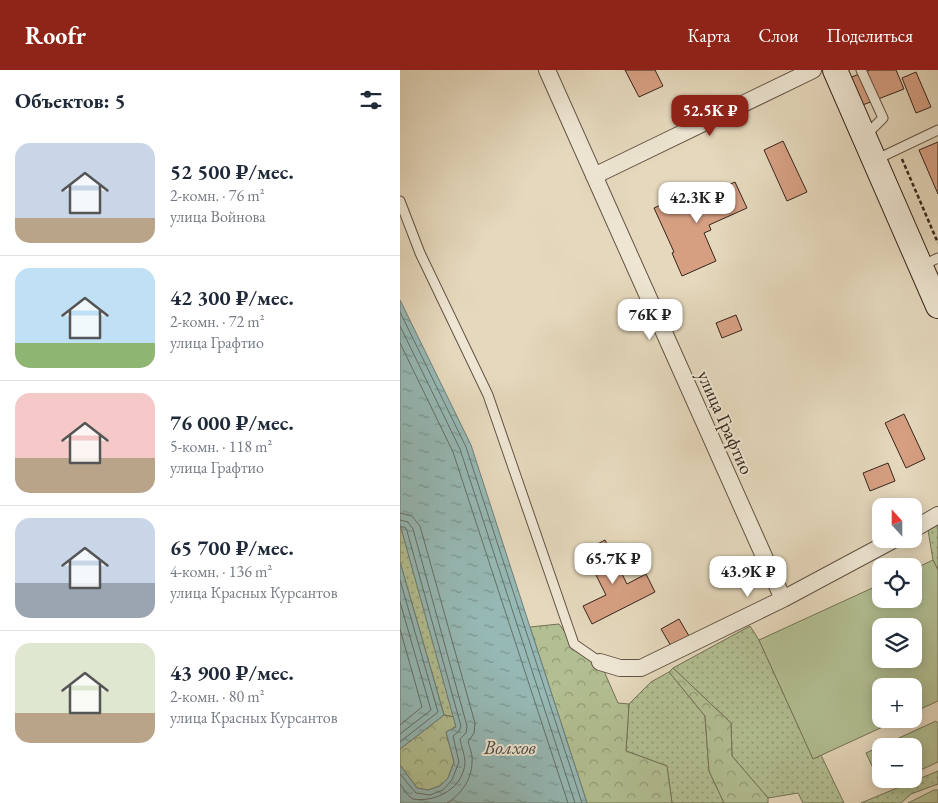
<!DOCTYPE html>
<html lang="ru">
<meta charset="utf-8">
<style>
body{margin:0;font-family:"EB Garamond",serif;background:#f6f6f7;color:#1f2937;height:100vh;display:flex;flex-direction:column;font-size:19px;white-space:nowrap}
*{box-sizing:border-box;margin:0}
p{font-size:16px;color:#747a83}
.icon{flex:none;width:28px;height:28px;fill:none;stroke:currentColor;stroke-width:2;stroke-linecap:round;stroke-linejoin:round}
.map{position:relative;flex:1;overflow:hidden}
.side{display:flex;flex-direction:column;background:#fff;width:400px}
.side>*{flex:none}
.needle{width:32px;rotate:339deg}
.buttons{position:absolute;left:472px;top:428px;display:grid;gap:10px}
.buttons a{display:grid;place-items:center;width:50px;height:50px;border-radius:10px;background:#fff;box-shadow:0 2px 12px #0003;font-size:25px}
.price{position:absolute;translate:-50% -42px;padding:0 11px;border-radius:10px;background:#fff;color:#222;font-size:16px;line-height:32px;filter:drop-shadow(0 1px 2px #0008)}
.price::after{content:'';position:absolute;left:50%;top:30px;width:15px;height:11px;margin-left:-8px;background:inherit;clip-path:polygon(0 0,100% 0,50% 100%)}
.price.current{background:#8f2418;color:#fff}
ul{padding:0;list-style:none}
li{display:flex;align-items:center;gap:15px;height:125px;padding:0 15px}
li+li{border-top:1px solid #e0e1e3}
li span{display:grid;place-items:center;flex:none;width:140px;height:100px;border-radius:15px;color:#555}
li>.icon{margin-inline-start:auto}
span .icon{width:60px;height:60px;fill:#fffc;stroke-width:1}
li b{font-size:21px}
h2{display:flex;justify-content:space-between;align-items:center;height:60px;padding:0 15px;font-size:21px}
header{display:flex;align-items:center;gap:30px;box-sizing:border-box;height:70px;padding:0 25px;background:#8f2418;color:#fff}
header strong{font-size:24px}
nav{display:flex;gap:28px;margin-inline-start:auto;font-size:18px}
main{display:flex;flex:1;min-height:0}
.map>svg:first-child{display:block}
</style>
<header>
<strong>Roofr</strong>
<nav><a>Карта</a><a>Слои</a><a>Поделиться</a></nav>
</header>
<main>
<section class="side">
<h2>Объектов: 5<svg class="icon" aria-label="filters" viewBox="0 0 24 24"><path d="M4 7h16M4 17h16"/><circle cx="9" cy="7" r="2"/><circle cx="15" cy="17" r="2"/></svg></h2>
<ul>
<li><span style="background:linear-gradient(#c9d6e8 75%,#b9a48a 0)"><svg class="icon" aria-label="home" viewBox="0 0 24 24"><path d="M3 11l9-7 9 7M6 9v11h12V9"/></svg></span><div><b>52 500 ₽/мес.</b><p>2-комн. · 76 m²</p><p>улица Войнова</p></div></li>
<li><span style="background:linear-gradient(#bfe0f5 75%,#8fb573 0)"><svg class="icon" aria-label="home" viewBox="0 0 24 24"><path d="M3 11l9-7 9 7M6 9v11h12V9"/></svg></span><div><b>42 300 ₽/мес.</b><p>2-комн. · 72 m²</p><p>улица Графтио</p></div></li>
<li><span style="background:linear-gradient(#f6c9c9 65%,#b9a48a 0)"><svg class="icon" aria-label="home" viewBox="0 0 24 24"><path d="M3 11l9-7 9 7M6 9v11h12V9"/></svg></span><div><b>76 000 ₽/мес.</b><p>5-комн. · 118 m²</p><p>улица Графтио</p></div></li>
<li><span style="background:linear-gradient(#c9d6e8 65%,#9aa5b1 0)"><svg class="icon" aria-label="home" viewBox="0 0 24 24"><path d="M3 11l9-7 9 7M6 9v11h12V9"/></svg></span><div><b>65 700 ₽/мес.</b><p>4-комн. · 136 m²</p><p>улица Красных Курсантов</p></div></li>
<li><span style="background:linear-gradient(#dfe7d0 70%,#b9a48a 0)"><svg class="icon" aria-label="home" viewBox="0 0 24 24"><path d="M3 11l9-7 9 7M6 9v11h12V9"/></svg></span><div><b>43 900 ₽/мес.</b><p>2-комн. · 80 m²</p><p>улица Красных Курсантов</p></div></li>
</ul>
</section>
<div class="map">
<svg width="538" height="733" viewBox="0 0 538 733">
<defs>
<pattern id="grass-dots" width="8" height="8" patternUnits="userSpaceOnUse" patternTransform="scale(1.25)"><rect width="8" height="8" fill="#b2bf92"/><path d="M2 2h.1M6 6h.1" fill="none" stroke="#929b76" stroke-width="1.8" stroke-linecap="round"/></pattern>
<pattern id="forest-crowns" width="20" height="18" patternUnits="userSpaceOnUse" patternTransform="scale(1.25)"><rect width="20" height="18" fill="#b2bf92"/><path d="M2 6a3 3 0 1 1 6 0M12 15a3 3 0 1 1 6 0" fill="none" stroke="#929b76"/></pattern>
<pattern id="water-ripples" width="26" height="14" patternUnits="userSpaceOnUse" patternTransform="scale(1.25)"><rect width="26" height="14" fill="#96b9b5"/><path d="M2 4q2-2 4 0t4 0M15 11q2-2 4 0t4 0" fill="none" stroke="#7b9692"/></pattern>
</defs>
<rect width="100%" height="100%" fill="#e5d8bc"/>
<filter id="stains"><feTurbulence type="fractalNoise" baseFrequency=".004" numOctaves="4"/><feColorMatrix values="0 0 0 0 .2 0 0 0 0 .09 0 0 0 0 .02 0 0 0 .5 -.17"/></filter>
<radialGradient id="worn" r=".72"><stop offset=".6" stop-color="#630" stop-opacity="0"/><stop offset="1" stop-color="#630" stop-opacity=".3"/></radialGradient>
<path fill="url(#grass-dots)" stroke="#747257" d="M 0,454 L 54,647 L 44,645 L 0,492 Z
M 538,455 L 538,500 L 533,490 L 528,460 Z
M 350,556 L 359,570 L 413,688 L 421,685 L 444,733 L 403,733 L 398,723 L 368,728 L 332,686 L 331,653 L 273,598 Z
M 269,602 L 305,646 L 309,701 L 324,733 L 272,733 L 267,696 L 226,681 L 229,634 L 251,612 Z
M 538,701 L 538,714 L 511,724 L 501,733 L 461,733 Z"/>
<path fill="url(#forest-crowns)" stroke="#747257" d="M 159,554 L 174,574 L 200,592 L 218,633 L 229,634 L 226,681 L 267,696 L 272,733 L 187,733 L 130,557 Z
M 273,598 L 331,653 L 332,686 L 368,728 L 368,733 L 324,733 L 309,701 L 305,646 L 269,602 Z
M 44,645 L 54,647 L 56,657 L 46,662 L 54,692 L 48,708 L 40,716 L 28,720 L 17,718 L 0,695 L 0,679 Z"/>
<path fill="#b2bf92" stroke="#747257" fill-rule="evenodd" d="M 533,490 L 538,500 L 538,631 L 514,642 L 514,616 L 481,616 L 481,649 L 500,649 L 413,689 L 359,570 L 481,514 L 481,529 L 514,529 L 514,499 ZM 481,556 L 514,556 L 514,589 L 481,589 Z
M 536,651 L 538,654 L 538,692 L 514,703 L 514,676 L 481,676 L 481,709 L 501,709 L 482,717 L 466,683 Z
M 534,720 L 538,720 L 538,733 L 508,733 Z"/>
<path fill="url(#water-ripples)" stroke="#707e78" d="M 0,230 L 71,375 L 187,733 L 0,733 L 0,695 L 17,718 L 28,720 L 40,716 L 48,708 L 54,692 L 46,662 L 56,657 L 0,454 Z
M 0,492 L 44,645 L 0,679 Z"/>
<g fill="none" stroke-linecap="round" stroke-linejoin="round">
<path stroke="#666f68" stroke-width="1" d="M 0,242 L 66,377 L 182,733
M 0,256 L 60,379 L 175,733
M 0,273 L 53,382 L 168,733
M 0,443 L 12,446 L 20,456 L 75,653 L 74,663 L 68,672 C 70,678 73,686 72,692 C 72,709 61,725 47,733
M 0,450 L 8,452 L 13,459 L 67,656 L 66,663 L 60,669 C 61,676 65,685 65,692 C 64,717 37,733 13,729 C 7,726 4,719 0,714
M 0,457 L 5,457 L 7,461 L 61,656 L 59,661 L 53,666 L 59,692 L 52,710 L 43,720 L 30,725 L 16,723 L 0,704
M 0,510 L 38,642 L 0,672
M 0,532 L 31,640 L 0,664
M 0,559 L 22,637 L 0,655"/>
</g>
<path fill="#d69f82" stroke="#36251c" d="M 225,0 L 255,0 L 263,16 L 239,27 Z
M 470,0 L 496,0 L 504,19 L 460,36 L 449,8 Z
M 516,2 L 531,37 L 516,43 L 502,8 Z
M 383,71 L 407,122 L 387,131 L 364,80 Z
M 538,72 L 538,124 L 519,80 Z
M 335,112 L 347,138 L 309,155 L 311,160 L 304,163 L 316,191 L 282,206 L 272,183 L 274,182 L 254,138 L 292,121 L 296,130 Z
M 336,245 L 342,260 L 322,268 L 316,253 Z
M 504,344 L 525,389 L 506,398 L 485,353 Z
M 488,393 L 495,411 L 470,421 L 463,403 Z
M 205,470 L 227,514 L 246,504 L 255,522 L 192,554 L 183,536 L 206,525 L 184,481 Z
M 279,549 L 289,566 L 271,576 L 261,559 Z"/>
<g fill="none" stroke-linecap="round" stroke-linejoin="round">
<g stroke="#625244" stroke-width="11">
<path id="lane" d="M 461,0 L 483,48 L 466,65
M 475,90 L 538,60
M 0,131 L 20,183 L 88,325 L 174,574 L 200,592
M 521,196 L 538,188"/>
</g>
<g stroke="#625244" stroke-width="18">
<path id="street" d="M 147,0 L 383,529
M 194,106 L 413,0
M 514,459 L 538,445
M 200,592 L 220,598 L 241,598 L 383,529 L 495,469"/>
</g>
<g stroke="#36251c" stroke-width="26">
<path id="secondary" d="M 435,0 L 538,236"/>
</g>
<path stroke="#36251c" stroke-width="2.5" stroke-dasharray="4 2.5" stroke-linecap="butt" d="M 502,89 L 538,173"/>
<use href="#lane" stroke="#eee6d3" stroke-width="9"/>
<use href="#street" stroke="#eee6d3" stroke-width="16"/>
<use href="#secondary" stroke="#eee6d3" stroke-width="24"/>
</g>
<g text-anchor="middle" stroke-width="4" stroke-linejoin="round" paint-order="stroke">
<g font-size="19" fill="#36251c" stroke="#eee6d3">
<text transform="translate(326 352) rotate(66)" y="7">улица Графтио</text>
</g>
<g font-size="20" font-style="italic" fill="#4e4a42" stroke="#eee6d3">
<text x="110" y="684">Волхов</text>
</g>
</g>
<rect width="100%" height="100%" filter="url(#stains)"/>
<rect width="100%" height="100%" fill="url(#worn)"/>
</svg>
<div class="buttons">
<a><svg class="needle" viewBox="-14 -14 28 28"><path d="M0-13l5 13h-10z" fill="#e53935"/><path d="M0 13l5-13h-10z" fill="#747a83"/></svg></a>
<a><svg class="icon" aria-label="locate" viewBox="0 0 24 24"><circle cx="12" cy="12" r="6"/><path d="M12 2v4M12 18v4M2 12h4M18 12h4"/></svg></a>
<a><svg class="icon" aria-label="layers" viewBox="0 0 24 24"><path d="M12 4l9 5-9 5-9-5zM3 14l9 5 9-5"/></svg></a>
<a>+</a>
<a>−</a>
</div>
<b class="price current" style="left:310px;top:67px">52.5K ₽</b>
<b class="price" style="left:297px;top:154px">42.3K ₽</b>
<b class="price" style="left:250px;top:271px">76K ₽</b>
<b class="price" style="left:213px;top:515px">65.7K ₽</b>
<b class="price" style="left:348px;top:528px">43.9K ₽</b>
</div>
</main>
